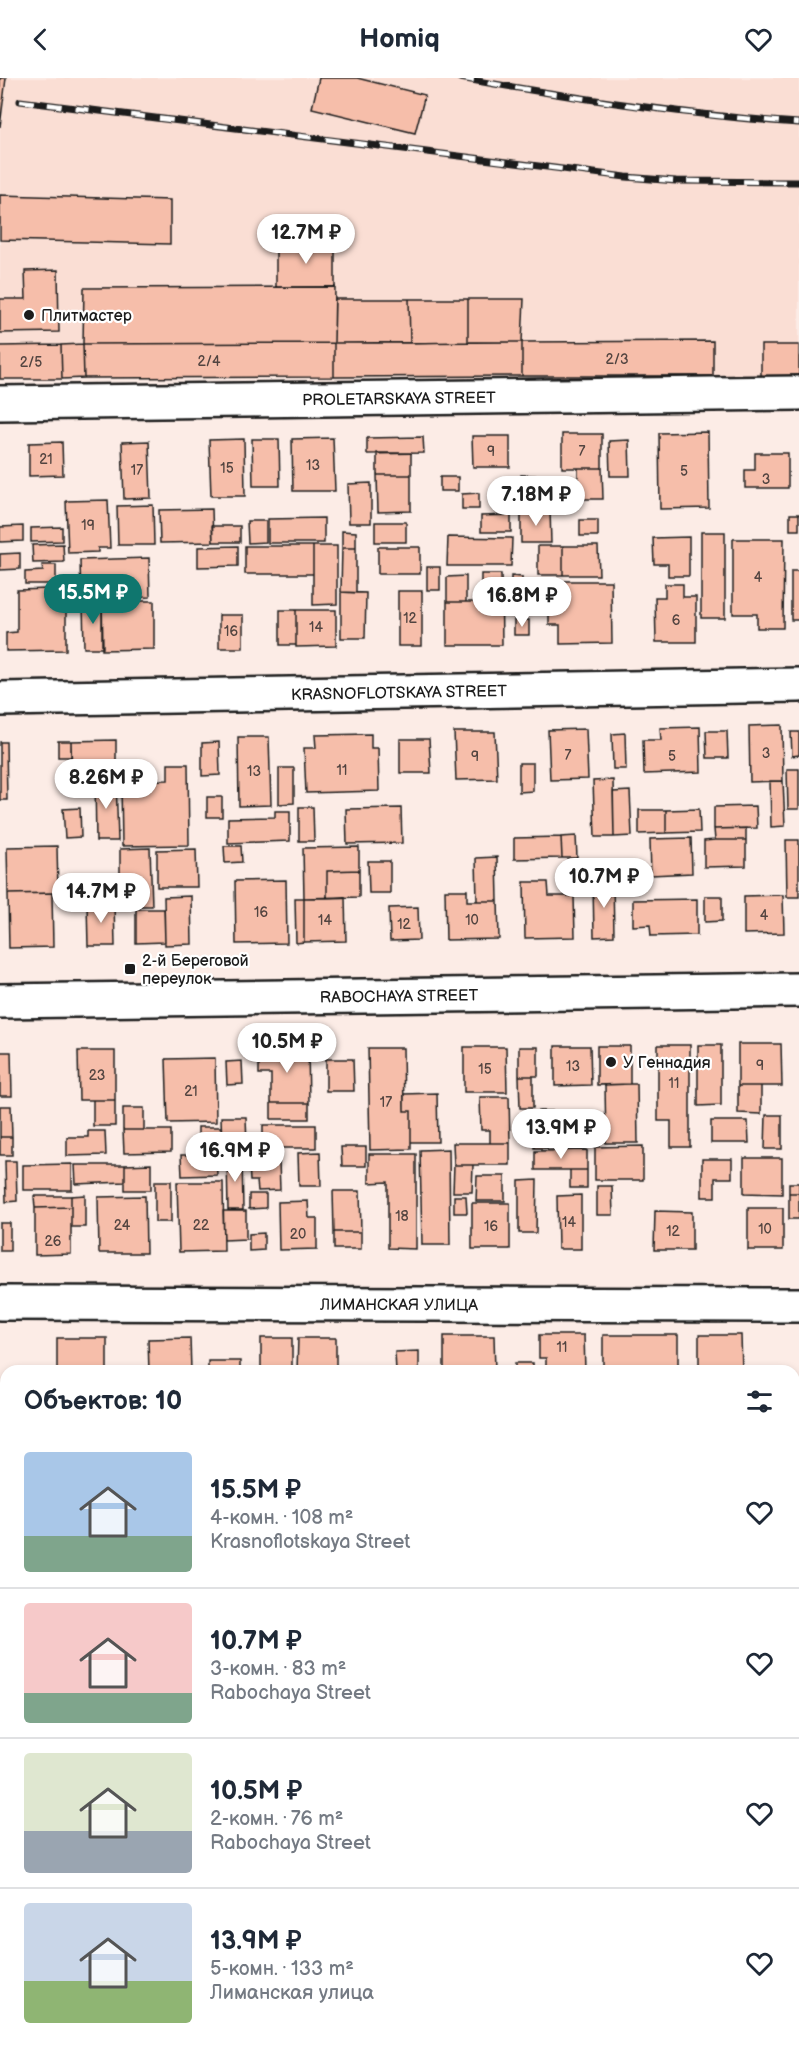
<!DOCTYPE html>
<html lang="ru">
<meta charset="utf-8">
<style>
body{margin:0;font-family:"Balsamiq Sans",sans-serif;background:#f2f2f3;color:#1f2937;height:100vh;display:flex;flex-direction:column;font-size:22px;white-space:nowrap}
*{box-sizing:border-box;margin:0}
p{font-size:20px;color:#747a83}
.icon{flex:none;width:33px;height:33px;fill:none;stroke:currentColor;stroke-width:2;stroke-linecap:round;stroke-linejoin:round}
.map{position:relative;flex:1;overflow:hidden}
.sheet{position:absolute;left:0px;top:1287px;width:800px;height:684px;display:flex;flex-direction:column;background:#fff;border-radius:18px 18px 0 0;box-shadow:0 3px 9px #0003}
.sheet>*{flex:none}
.price{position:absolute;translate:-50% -51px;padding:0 14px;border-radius:21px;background:#fff;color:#222;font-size:20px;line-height:39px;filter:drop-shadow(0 2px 3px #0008)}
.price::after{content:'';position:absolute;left:50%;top:36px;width:18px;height:14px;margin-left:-9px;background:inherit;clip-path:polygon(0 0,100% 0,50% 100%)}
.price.selected{background:#0f766e;color:#fff}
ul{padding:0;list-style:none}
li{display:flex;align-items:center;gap:18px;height:150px;padding:0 24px}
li+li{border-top:2px solid #e0e1e3}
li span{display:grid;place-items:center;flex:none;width:168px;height:120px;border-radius:6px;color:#555}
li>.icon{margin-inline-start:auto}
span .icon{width:72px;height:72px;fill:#fffc;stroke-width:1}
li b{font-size:26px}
h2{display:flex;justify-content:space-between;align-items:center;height:72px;padding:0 24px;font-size:26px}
header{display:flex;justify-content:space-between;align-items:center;height:78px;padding:0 24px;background:#fff;font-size:27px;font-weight:800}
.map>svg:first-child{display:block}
</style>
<header><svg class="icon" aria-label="back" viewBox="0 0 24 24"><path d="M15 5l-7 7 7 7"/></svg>Homiq<svg class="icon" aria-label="heart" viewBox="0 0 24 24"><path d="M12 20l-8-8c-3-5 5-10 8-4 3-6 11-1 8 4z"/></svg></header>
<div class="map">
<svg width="799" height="1971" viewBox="0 0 799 1971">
<rect width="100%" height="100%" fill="#fcece6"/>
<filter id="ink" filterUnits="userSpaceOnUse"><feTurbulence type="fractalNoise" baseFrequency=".0167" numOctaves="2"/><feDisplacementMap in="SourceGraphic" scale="12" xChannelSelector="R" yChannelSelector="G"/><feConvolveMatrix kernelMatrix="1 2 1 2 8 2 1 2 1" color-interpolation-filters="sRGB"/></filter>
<g filter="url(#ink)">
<path fill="#faded4" d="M 0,0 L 799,0 L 799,299 L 0,301 Z
M 6,1409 L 6,1488 L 0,1487 L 0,1410 Z"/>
<path fill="#83cee2" stroke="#5a8793" stroke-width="1.5" d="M 0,1572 L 6,1572 L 6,1965 L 794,1965 L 794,1723 L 799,1725 L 799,1971 L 0,1971 Z"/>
<path fill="#f6beaa" stroke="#1c1c1c" stroke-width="1.5" d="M 0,0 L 6,0 L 0,49 Z
M 319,0 L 357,0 L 425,17 L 415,55 L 312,30 Z
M 0,117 L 170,122 L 170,166 L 0,162 Z
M 276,165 L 335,165 L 335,209 L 276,209 Z
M 58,192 L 59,254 L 0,255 L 0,221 L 26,221 L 25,193 Z
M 335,209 L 334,265 L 83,266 L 84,210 Z
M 335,221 L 409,221 L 410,265 L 334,265 Z
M 409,221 L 468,221 L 468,264 L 410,265 Z
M 468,221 L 524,221 L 522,264 L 468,264 Z
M 713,263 L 713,298 L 522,298 L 522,264 Z
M 522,264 L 522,298 L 334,299 L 334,265 Z
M 334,265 L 334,299 L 84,300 L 83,266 Z
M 83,266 L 84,300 L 62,301 L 61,267 Z
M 61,267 L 62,301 L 0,301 L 0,268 Z
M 761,267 L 799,267 L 799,299 L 761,299 Z
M 708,354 L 709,430 L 660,431 L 659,355 Z
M 562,356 L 602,356 L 602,390 L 562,390 Z
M 472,358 L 510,358 L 510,389 L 473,389 Z
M 423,359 L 424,375 L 367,376 L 367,360 Z
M 333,360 L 335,413 L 293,413 L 292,361 Z
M 244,361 L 245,418 L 211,418 L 209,362 Z
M 252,361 L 279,361 L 280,408 L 253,408 Z
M 629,362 L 630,398 L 610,398 L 609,363 Z
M 149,363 L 151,420 L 124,421 L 122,364 Z
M 62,364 L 63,397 L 29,398 L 29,365 Z
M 377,375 L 411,375 L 411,397 L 377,397 Z
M 755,375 L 788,375 L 788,410 L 745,410 L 745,392 L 755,392 Z
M 578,390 L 602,390 L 603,421 L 578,421 Z
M 377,397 L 411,397 L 411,433 L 378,434 Z
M 521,397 L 551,398 L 550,432 L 521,432 Z
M 440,399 L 458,399 L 458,413 L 440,413 Z
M 371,405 L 371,445 L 349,445 L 348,406 Z
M 479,415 L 479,431 L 462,431 L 462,416 Z
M 108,422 L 110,470 L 98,470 L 98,474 L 68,475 L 66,423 Z
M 153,427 L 154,467 L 118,467 L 117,428 Z
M 212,431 L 213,464 L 160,465 L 159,432 Z
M 521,432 L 550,432 L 551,465 L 521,465 Z
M 790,436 L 799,436 L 799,452 L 790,452 Z
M 511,437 L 511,454 L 481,454 L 481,438 Z
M 324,440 L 324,465 L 268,465 L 268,441 Z
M 580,442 L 598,442 L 598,458 L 580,458 Z
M 247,443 L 266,443 L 266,464 L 248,465 Z
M 375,444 L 406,444 L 406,464 L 375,464 Z
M 23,448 L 23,463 L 0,464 L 0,449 Z
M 212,448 L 240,448 L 240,464 L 213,464 Z
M 62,449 L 62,463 L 31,464 L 31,450 Z
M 342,453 L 356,454 L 356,470 L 342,470 Z
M 701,454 L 725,454 L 725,540 L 701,540 Z
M 448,459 L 512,460 L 511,488 L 447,488 Z
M 689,459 L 689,498 L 668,498 L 668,486 L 654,486 L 653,460 Z
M 733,461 L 784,461 L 783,550 L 757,550 L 757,536 L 733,536 Z
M 63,466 L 64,484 L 33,485 L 32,467 Z
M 238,468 L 238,488 L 198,489 L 198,469 Z
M 245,468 L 313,468 L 313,496 L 245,496 Z
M 313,468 L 337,468 L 337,526 L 313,527 Z
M 538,468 L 563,468 L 563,497 L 538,497 Z
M 563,468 L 598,468 L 599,497 L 563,497 Z
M 378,469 L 420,469 L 420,496 L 378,496 Z
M 342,470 L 356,470 L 356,515 L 341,514 Z
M 20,475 L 20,491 L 0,492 L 0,476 Z
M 149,480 L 150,519 L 81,521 L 80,482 Z
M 42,487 L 56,487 L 56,506 L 25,506 L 25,494 L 43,493 Z
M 427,489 L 440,489 L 440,512 L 427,512 Z
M 791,493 L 799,493 L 799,542 L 791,542 Z
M 481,496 L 501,496 L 502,567 L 447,567 L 447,524 L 481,524 Z
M 466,498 L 466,524 L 447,524 L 447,499 Z
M 511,498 L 522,499 L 522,515 L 511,515 Z
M 559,503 L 611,503 L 612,565 L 560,566 L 560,547 L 549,547 L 549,517 L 558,517 Z
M 665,506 L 683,506 L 683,519 L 696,519 L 696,564 L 656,564 L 655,519 L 665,519 Z
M 49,511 L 50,523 L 66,523 L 66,572 L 6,573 L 6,555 L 17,554 L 17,512 Z
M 398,513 L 422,513 L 422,568 L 398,568 Z
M 341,514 L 366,515 L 365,560 L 341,560 Z
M 512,521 L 522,521 L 522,538 L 512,538 Z
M 102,523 L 154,523 L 154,571 L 102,572 Z
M 102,523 L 103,570 L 84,570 L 83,524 Z
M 280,532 L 296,532 L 296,567 L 280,567 Z
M 296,532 L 336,532 L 336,568 L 296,569 Z
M 219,537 L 243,537 L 243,570 L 219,570 Z
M 514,542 L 529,542 L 529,557 L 514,557 Z
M 782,647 L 783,703 L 750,704 L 749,648 Z
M 700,649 L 701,694 L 644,696 L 643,662 L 661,662 L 660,650 Z
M 586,651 L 588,701 L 550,702 L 548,652 Z
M 706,653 L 727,653 L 728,680 L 707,680 Z
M 454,654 L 495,654 L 497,701 L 456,702 Z
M 791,654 L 799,654 L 799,677 L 792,678 Z
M 625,655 L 626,691 L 613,691 L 612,656 Z
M 371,656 L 371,670 L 378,670 L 379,713 L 306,715 L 304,670 L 316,670 L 315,657 Z
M 238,659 L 269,659 L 271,727 L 239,728 Z
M 400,661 L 429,661 L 431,695 L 400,695 Z
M 116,662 L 116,700 L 72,702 L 71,663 Z
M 58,663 L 71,663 L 71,679 L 58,679 Z
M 0,664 L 6,664 L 7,722 L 0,722 Z
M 219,664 L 220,697 L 202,698 L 202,665 Z
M 519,685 L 533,685 L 533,713 L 519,714 Z
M 168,686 L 188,686 L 189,767 L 122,768 L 121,703 L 168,702 Z
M 279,690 L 294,690 L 294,725 L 279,726 Z
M 787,691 L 799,691 L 799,731 L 788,731 Z
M 116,700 L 118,763 L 96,763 L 95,701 Z
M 613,702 L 614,759 L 595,759 L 593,703 Z
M 770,703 L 783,703 L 785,748 L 771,749 Z
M 630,713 L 632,758 L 614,759 L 613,714 Z
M 207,719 L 222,719 L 222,739 L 207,739 Z
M 756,728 L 757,750 L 714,751 L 714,729 Z
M 299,729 L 313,729 L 314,763 L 299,763 Z
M 80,730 L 81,759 L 65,760 L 63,731 Z
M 401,730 L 402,765 L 347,766 L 346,731 Z
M 699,731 L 700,754 L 666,755 L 666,732 Z
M 639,732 L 666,732 L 666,755 L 639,756 Z
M 275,733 L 290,733 L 290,763 L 228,765 L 228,740 L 275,739 Z
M 746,750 L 746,762 L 715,762 L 714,751 Z
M 576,758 L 577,780 L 562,780 L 561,759 Z
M 561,759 L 562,780 L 514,781 L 514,760 Z
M 691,760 L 692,795 L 651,797 L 650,761 Z
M 715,762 L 746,762 L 746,788 L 704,789 L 704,763 Z
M 786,762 L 799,762 L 799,819 L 787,819 Z
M 57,768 L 58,815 L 8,816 L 7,769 Z
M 224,768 L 241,768 L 242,784 L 225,785 Z
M 359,769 L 359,792 L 327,793 L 327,820 L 304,820 L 303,770 Z
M 150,770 L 152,828 L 120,828 L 120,771 Z
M 196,771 L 197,809 L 157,809 L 157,772 Z
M 497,779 L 498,823 L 477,823 L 476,780 Z
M 368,783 L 390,783 L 390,815 L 369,815 Z
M 580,784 L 593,784 L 593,805 L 580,805 Z
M 619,787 L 619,804 L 593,805 L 593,788 Z
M 359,792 L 359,819 L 327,820 L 327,793 Z
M 286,802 L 287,865 L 236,866 L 235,803 Z
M 524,804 L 548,804 L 549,818 L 574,818 L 575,859 L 525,860 Z
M 613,804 L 614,858 L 594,859 L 593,805 Z
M 445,812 L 467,812 L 467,823 L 498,823 L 499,861 L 446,862 Z
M 52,815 L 53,869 L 9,870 L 8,816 Z
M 783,817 L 784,855 L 744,856 L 744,818 Z
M 191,818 L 192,866 L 165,867 L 164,819 Z
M 705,818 L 722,818 L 722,843 L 705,844 Z
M 345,819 L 346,863 L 304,864 L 304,820 Z
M 295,820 L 304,820 L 304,864 L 296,865 Z
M 697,821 L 697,857 L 651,858 L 650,847 L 633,848 L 633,822 Z
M 114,824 L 115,868 L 88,868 L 87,825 Z
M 418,829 L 419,862 L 390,863 L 389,830 Z
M 136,831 L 164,831 L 165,864 L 136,865 Z
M 738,966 L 781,966 L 782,1008 L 738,1008 Z
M 658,967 L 690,967 L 690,1069 L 671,1069 L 671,1043 L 658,1043 Z
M 698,967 L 721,967 L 721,1027 L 698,1028 Z
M 555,968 L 590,968 L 591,1007 L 555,1008 Z
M 597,968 L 630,968 L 630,1006 L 597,1007 Z
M 464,969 L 506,969 L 507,1014 L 464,1014 Z
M 519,969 L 538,969 L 538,998 L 519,998 Z
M 368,970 L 403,970 L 404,1033 L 411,1033 L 411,1071 L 370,1072 Z
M 259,971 L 308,971 L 309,1025 L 271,1025 L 271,996 L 259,996 Z
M 78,973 L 115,973 L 115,1022 L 79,1022 Z
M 0,974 L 11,974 L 12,1018 L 0,1018 Z
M 215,980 L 216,1044 L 168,1045 L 166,981 Z
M 326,981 L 353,981 L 354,1013 L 326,1013 Z
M 242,983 L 243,1006 L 227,1007 L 226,984 Z
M 519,998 L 533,998 L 533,1030 L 520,1030 Z
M 630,1006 L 637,1006 L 638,1065 L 606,1065 L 605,1007 Z
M 738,1008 L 761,1008 L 761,1036 L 738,1035 Z
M 437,1015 L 438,1064 L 411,1064 L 411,1033 L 404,1033 L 404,1016 Z
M 480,1019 L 509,1019 L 510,1065 L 490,1065 L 490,1052 L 481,1052 Z
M 93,1022 L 115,1022 L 115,1048 L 93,1048 Z
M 271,1025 L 309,1025 L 309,1041 L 271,1041 Z
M 0,1028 L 11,1028 L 12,1059 L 0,1059 Z
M 123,1030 L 144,1030 L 144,1052 L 123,1052 Z
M 539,1033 L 576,1033 L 576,1042 L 585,1042 L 585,1070 L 534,1070 L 534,1042 L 540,1042 Z
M 766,1037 L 782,1037 L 782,1071 L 765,1071 Z
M 221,1039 L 246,1039 L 247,1068 L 222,1068 Z
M 711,1043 L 748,1043 L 749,1065 L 711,1065 Z
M 263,1047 L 316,1047 L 316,1070 L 263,1070 Z
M 198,1049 L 221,1049 L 222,1068 L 198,1069 Z
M 123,1052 L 171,1052 L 171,1074 L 124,1075 Z
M 88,1053 L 105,1053 L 106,1077 L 67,1078 L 67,1059 L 88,1059 Z
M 0,1059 L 12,1059 L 12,1077 L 0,1077 Z
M 453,1065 L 510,1065 L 510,1087 L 454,1087 Z
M 643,1068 L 643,1102 L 595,1102 L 595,1069 Z
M 341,1069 L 366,1069 L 366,1088 L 342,1088 Z
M 449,1071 L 450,1167 L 422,1167 L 420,1072 Z
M 587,1072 L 587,1092 L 535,1092 L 535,1073 Z
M 320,1074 L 321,1108 L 299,1108 L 298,1075 Z
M 369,1076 L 416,1076 L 416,1171 L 388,1170 L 388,1104 L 369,1105 Z
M 181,1077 L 216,1077 L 217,1097 L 182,1098 Z
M 227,1078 L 242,1078 L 243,1132 L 228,1132 Z
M 744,1080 L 782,1080 L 782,1116 L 744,1115 Z
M 702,1081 L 732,1081 L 732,1100 L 715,1100 L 715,1119 L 702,1119 Z
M 5,1083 L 16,1083 L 17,1123 L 6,1124 Z
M 279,1083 L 280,1112 L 258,1113 L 257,1103 L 250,1103 L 249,1084 Z
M 72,1086 L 72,1112 L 23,1112 L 23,1087 Z
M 151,1086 L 151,1112 L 125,1112 L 125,1087 Z
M 75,1087 L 125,1087 L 125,1104 L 76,1106 Z
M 454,1087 L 473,1087 L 472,1114 L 453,1114 Z
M 570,1092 L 587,1092 L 587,1110 L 570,1110 Z
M 477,1098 L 505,1098 L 505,1123 L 476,1123 Z
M 537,1102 L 536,1155 L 519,1155 L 519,1103 Z
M 155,1103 L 171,1103 L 171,1144 L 155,1144 Z
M 177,1104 L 223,1104 L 224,1173 L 179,1174 Z
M 789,1105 L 799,1105 L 799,1115 L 789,1115 Z
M 597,1108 L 612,1108 L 613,1137 L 597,1137 Z
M 333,1113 L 360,1113 L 361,1154 L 334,1154 Z
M 789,1115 L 799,1115 L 799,1141 L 789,1141 Z
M 249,1116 L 266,1116 L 266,1130 L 249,1131 Z
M 85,1117 L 85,1149 L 71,1149 L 71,1118 Z
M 581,1117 L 581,1171 L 558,1171 L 557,1118 Z
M 34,1118 L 71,1118 L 71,1129 L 35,1130 Z
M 145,1118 L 146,1175 L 99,1175 L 98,1119 Z
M 454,1118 L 466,1118 L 467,1135 L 454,1135 Z
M 308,1123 L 309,1140 L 317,1140 L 317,1171 L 279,1172 L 278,1124 Z
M 472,1125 L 510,1125 L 510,1171 L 472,1171 Z
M 71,1129 L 71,1176 L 35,1177 L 35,1130 Z
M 748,1130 L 783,1130 L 783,1172 L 748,1172 Z
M 223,1133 L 246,1133 L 246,1161 L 224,1162 Z
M 655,1133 L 692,1134 L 692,1172 L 654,1172 Z
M 0,1145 L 10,1145 L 10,1173 L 0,1173 Z
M 334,1154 L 361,1154 L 361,1171 L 334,1171 Z
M 264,1155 L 264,1172 L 249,1173 L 249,1156 Z
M 539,1257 L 584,1257 L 585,1293 L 546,1293 L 546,1280 L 539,1280 Z
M 603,1257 L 678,1257 L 678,1292 L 691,1293 L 599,1293 L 603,1292 Z
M 699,1257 L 741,1257 L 742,1293 L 699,1293 Z
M 444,1258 L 494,1258 L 495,1293 L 444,1293 Z
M 57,1260 L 107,1260 L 107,1293 L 57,1293 Z
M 190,1260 L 191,1293 L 149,1293 L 148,1261 Z
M 261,1260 L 292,1260 L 292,1293 L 261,1293 Z
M 298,1260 L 336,1260 L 336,1293 L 297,1293 Z
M 419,1273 L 419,1293 L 396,1293 L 395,1274 Z
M 208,1283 L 240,1283 L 240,1293 L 208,1293 Z
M 515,1285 L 533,1285 L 533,1293 L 515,1293 Z
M 0,1355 L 6,1355 L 6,1387 L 0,1388 Z"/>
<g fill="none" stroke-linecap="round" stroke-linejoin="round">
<g stroke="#1c1c1c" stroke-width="38">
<g id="minor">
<path id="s1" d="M 0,325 L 799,315"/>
<path id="s2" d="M 0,621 L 799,607"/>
<path id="s3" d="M 0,923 L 799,912"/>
<path id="s4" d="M 0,1225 L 799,1227"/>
<path d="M 794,1386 L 799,1386"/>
<path d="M 0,1402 L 6,1402"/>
</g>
</g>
<use href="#minor" stroke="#fff" stroke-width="33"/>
<g stroke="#1c1c1c" stroke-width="7">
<path id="rail" d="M 460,0 C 573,20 685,37 799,45
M 20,23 L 626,99 L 676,103 L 799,104"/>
</g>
<use href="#rail" stroke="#fff" stroke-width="4.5" stroke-dasharray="14" stroke-linecap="butt"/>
</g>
</g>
<g fill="#1c1c1c" stroke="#fff" stroke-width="2">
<circle cx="29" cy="237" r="6"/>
<rect x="124" y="885" width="12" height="12" rx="3"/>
<circle cx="611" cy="984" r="6"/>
</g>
<g text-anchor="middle" stroke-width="4.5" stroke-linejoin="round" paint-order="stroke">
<g font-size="14" fill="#524440">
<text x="617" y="286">2/3</text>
<text x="209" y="288">2/4</text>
<text x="31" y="289">2/5</text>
<text x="491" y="378">9</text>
<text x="582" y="378">7</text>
<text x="46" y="386">21</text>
<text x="313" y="392">13</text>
<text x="227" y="395">15</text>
<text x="137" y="397">17</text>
<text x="684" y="398">5</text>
<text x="766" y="406">3</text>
<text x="88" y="452">19</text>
<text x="758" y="504">4</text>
<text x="410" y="545">12</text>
<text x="676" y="547">6</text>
<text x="316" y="554">14</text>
<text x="231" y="558">16</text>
<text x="766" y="680">3</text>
<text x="568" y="682">7</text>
<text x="475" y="683">9</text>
<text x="672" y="683">5</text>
<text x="342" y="697">11</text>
<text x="254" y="698">13</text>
<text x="261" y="839">16</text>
<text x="764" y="842">4</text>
<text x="325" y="847">14</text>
<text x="472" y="847">10</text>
<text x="404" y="851">12</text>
<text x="760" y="992">9</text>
<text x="573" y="993">13</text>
<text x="485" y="996">15</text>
<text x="97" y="1002">23</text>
<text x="674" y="1010">11</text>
<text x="191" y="1018">21</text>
<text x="386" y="1029">17</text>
<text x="402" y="1143">18</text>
<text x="569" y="1149">14</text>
<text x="122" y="1152">24</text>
<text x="201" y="1152">22</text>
<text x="491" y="1153">16</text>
<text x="765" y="1156">10</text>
<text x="673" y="1158">12</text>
<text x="298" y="1161">20</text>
<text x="53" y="1168">26</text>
<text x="562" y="1274">11</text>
</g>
<g font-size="16" fill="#1c1c1c" stroke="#fff" text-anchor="start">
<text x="41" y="243">Плитмастер</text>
<text x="142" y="888">2-й Береговой<tspan x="142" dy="18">переулок</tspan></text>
<text x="623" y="990">У Геннадия</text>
</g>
<g font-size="16" fill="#1c1c1c" stroke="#fff">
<text dy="6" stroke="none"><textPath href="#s1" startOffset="399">PROLETARSKAYA STREET</textPath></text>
<text dy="6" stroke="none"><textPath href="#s2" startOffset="399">KRASNOFLOTSKAYA STREET</textPath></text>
<text dy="6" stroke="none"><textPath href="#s3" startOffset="399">RABOCHAYA STREET</textPath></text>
<text dy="6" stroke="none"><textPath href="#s4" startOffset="399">ЛИМАНСКАЯ УЛИЦА</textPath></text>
</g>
</g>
</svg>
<b class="price" style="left:306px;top:187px">12.7M ₽</b>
<b class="price" style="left:536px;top:449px">7.18M ₽</b>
<b class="price selected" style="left:93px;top:547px">15.5M ₽</b>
<b class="price" style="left:522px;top:550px">16.8M ₽</b>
<b class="price" style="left:106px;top:732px">8.26M ₽</b>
<b class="price" style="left:604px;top:831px">10.7M ₽</b>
<b class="price" style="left:101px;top:846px">14.7M ₽</b>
<b class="price" style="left:287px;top:996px">10.5M ₽</b>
<b class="price" style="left:561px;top:1082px">13.9M ₽</b>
<b class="price" style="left:235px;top:1105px">16.9M ₽</b>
<section class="sheet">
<h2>Объектов: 10<svg class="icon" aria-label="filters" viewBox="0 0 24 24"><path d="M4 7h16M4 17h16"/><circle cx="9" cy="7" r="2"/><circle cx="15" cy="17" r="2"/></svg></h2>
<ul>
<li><span style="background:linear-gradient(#a9c7e8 70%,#7fa58c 0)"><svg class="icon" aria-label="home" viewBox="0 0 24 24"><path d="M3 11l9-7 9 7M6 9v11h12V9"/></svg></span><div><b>15.5M ₽</b><p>4-комн. · 108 m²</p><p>Krasnoflotskaya Street</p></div><svg class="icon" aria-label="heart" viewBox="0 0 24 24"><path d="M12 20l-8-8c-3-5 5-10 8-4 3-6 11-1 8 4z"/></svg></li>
<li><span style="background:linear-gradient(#f6c9c9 75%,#7fa58c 0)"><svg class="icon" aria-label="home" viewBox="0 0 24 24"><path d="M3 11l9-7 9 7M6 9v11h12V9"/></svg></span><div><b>10.7M ₽</b><p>3-комн. · 83 m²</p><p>Rabochaya Street</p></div><svg class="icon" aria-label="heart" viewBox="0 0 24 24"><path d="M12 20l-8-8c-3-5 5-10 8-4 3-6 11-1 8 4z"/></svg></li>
<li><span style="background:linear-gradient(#dfe7d0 65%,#9aa5b1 0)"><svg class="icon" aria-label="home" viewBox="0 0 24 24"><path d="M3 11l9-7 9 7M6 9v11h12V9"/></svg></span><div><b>10.5M ₽</b><p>2-комн. · 76 m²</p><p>Rabochaya Street</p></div><svg class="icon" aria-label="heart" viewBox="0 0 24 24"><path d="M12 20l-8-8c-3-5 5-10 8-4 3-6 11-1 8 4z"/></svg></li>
<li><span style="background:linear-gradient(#c9d6e8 65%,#8fb573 0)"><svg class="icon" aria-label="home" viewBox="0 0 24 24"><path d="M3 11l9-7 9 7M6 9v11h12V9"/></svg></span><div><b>13.9M ₽</b><p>5-комн. · 133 m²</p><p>Лиманская улица</p></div><svg class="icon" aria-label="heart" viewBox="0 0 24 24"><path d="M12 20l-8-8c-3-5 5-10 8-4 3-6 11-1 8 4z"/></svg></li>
</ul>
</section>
</div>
